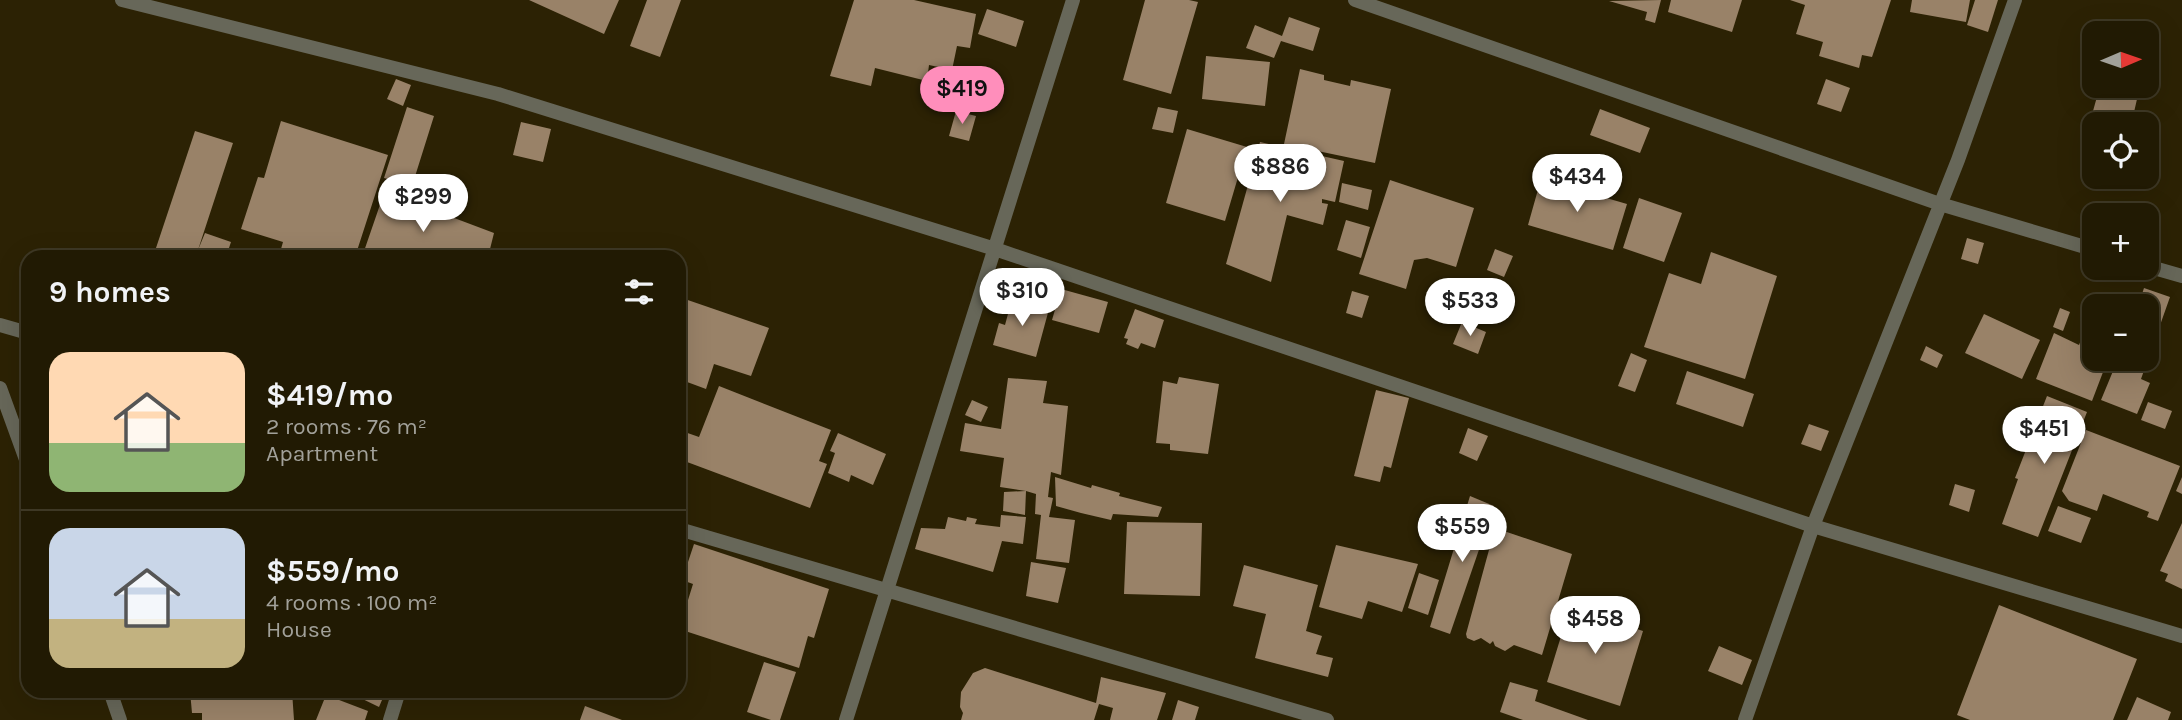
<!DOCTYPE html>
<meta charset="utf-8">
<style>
body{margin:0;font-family:Karla,sans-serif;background:#2d2712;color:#f1f3f6;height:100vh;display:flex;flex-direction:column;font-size:26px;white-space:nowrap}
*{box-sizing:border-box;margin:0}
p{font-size:23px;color:#a2a19a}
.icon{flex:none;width:38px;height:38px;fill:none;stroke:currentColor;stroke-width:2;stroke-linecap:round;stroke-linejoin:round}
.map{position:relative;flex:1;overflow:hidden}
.drawer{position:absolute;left:21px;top:250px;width:665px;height:448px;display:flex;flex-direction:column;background:#211a03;border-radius:21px;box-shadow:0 7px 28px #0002,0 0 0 2px #3e3825}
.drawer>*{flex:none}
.needle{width:46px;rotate:88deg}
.buttons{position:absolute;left:2082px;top:21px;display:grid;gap:14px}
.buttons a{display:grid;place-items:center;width:77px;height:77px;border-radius:14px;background:#211a03;box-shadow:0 7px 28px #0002,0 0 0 2px #3e3825;font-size:35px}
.price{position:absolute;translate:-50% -60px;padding:0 16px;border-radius:24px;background:#fff;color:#222;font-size:23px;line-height:46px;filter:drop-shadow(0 2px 4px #0008)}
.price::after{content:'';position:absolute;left:50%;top:42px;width:21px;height:16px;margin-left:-10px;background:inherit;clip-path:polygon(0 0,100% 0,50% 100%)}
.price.current{background:#ff8ebb;color:#111}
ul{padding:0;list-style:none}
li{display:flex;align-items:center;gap:21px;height:175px;padding:0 28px}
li+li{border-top:2px solid #3e3825}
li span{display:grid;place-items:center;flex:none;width:196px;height:140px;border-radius:21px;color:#555}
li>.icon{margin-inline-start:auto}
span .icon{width:84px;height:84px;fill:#fffc;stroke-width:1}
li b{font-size:30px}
h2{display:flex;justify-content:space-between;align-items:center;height:84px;padding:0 28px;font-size:30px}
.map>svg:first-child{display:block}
</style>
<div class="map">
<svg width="2182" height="720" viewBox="0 0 2182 720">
<rect width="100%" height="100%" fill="#2c2204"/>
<path fill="#998268" d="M 529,0 L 619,0 L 604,34 Z
M 647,0 L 681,0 L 660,57 L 630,46 Z
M 854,0 L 914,0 L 976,14 L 970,48 L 957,46 L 952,70 L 929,65 L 927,81 L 875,68 L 871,86 L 830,76 Z
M 1145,0 L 1189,0 L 1198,2 L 1171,94 L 1123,80 Z
M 1661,0 L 1655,23 L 1645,20 L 1647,12 L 1609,1 Z
M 1671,0 L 1742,0 L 1732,32 L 1668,12 Z
M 1790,0 L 1891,0 L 1872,57 L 1862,55 L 1859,68 L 1819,56 L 1823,42 L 1796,34 L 1805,5 Z
M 1912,0 L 1970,0 L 1966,22 L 1910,12 Z
M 1975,0 L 1998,0 L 1988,32 L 1967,25 Z
M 987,9 L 1024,21 L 1016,47 L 978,34 Z
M 1289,17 L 1320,28 L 1313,51 L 1281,41 L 1274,58 L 1246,48 L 1255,25 L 1282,36 Z
M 1206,56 L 1270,62 L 1265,106 L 1202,99 Z
M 2147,60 L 2161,63 L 2156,85 L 2147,84 Z
M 1300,69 L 1324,75 L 1324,80 L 1350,86 L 1351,80 L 1391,89 L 1375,163 L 1284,144 Z
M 396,79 L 411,85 L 403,106 L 387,99 Z
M 1826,79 L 1850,88 L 1841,112 L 1817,104 Z
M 2100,86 L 2140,86 L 2132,121 L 2093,111 Z
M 407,107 L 434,116 L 412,186 L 384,178 Z
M 1158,107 L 1178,111 L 1173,133 L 1152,129 Z
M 1600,109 L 1650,128 L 1640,153 L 1590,135 Z
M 956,111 L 976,116 L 969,141 L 949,136 Z
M 281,121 L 388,155 L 355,257 L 306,257 L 281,249 L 283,242 L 241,229 L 258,177 L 264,178 Z
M 521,122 L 551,129 L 543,162 L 513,155 Z
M 1187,129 L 1247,147 L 1225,221 L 1166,203 Z
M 195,131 L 233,143 L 198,250 L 205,233 L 231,242 L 226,257 L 153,257 Z
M 1260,142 L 1344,161 L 1335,202 L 1322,199 L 1322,203 L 1328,204 L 1323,225 L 1287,215 L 1271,282 L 1226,264 Z
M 1541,179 L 1627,204 L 1613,250 L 1528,225 Z
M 1390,180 L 1474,208 L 1456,267 L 1427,258 L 1414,260 L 1406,289 L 1359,274 Z
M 1342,183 L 1372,190 L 1368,210 L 1339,202 Z
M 383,196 L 425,207 L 494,233 L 488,257 L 362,257 Z
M 1639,198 L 1682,213 L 1664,262 L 1623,248 Z
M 1346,220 L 1370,227 L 1361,258 L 1337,250 Z
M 1967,238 L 1984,243 L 1978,264 L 1961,259 Z
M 1495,249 L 1513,256 L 1504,277 L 1487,270 Z
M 1711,252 L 1777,276 L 1745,379 L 1644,347 L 1669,273 L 1701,284 Z
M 2144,288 L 2170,297 L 2141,379 L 2150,383 L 2137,414 L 2101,400 L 2118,359 L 2147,359 L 2147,306 L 2138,306 Z
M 1061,289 L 1108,302 L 1099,333 L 1052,320 Z
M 1352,291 L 1369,296 L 1362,318 L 1346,313 Z
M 679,297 L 769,328 L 751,376 L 714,364 L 706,389 L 679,379 Z
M 1012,299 L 1049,309 L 1036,357 L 993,345 L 999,323 L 1005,325 Z
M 2095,306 L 2095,359 L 2108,359 L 2092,401 L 2036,379 L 2054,333 L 2079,345 Z
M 2060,308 L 2070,312 L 2063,331 L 2053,327 Z
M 1135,309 L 1164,320 L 1155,348 L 1141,343 L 1138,349 L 1126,344 L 1128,339 L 1124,338 Z
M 1984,314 L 2040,340 L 2022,379 L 1965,353 Z
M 1462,322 L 1486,332 L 1478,354 L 1453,344 Z
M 1926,346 L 1943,355 L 1937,368 L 1920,360 Z
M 1631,353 L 1647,360 L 1635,392 L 1618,386 Z
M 1687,371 L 1754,394 L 1743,427 L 1676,404 Z
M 1179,377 L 1219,384 L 1208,454 L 1170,450 L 1170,444 L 1156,443 L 1163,381 L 1177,384 Z
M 1008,378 L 1047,381 L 1043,403 L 1068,406 L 1061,475 L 1051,472 L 1048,497 L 1053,498 L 1049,517 L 1075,520 L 1069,563 L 1036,559 L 1041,515 L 1035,514 L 1036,494 L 1026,491 L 1025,515 L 1003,511 L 1004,492 L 1026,491 L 1000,487 L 1004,458 L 960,451 L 965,423 L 1001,429 Z
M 719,386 L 831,430 L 819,461 L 827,464 L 810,508 L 679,459 L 679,430 L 699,437 Z
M 1376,390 L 1409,398 L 1391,468 L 1384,466 L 1380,482 L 1354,476 Z
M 2047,396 L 2087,412 L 2038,537 L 2002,524 L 2018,479 L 2015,478 Z
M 972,400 L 988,407 L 981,422 L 965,415 Z
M 2148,402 L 2172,411 L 2165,429 L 2141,420 Z
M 1809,424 L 1829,431 L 1821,451 L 1801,444 Z
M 1468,428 L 1488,436 L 1477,461 L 1459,453 Z
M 2086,430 L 2180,466 L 2158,521 L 2147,517 L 2149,512 L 2103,494 L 2097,511 L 2069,501 L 2062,491 Z
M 838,433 L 886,454 L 873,485 L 851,475 L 849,482 L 828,473 L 835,453 L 830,451 Z
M 1055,477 L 1091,488 L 1092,485 L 1120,493 L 1119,496 L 1162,507 L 1158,517 L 1113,514 L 1111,520 L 1081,513 L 1056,506 Z
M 2182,477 L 2182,494 L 2176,491 Z
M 1955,484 L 1975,490 L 1969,512 L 1949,505 Z
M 1470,496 L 1494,506 L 1450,634 L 1430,627 Z
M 2058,506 L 2091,518 L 2081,543 L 2048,531 Z
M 1001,515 L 1026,517 L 1023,544 L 1002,541 L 993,572 L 915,549 L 921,528 L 945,529 L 948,517 L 966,521 L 967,517 L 977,519 L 975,524 L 1000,527 Z
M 1127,522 L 1202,523 L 1200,596 L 1124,594 Z
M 2182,523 L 2182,589 L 2165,581 L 2168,574 L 2160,571 Z
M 1495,528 L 1572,554 L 1542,655 L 1514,645 L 1505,651 L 1495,646 L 1493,641 L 1490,644 L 1481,638 L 1474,641 L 1467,638 L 1466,634 Z
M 694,544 L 829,589 L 814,638 L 808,636 L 799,668 L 679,629 L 693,584 L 682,580 Z
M 1336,545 L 1418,564 L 1402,612 L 1368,601 L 1362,619 L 1319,607 Z
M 1031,562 L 1066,568 L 1058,603 L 1026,596 Z
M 1244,565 L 1318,585 L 1306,631 L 1322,636 L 1316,654 L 1333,658 L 1328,677 L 1255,658 L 1266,614 L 1233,606 Z
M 1419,573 L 1439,580 L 1428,615 L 1408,608 Z
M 1999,605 L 2137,659 L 2113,720 L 1970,720 L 1957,715 Z
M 1570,607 L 1643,631 L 1620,706 L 1547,682 Z
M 1719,646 L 1752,660 L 1742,685 L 1708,671 Z
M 764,662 L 796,672 L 780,720 L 771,720 L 747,712 Z
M 985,668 L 1096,703 L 1101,677 L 1166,693 L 1157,720 L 1110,720 L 1113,708 L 1099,704 L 1094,720 L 961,720 L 963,713 L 960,707 L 961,692 L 973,673 Z
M 1510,682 L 1538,690 L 1535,701 L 1588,720 L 1523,720 L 1500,712 Z
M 190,691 L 292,691 L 294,720 L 202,720 L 202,713 L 192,713 Z
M 346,691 L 381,691 L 385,693 L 379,707 Z
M 640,691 L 661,691 L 660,697 Z
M 326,695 L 368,711 L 365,720 L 316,720 Z
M 2137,697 L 2171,712 L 2168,720 L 2127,720 Z
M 1178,700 L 1199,707 L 1195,720 L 1172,720 Z
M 585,706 L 622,720 L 580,720 Z"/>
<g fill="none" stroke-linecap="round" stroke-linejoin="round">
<path stroke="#676759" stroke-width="14" d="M 122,0 L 498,94 L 995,249 L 1813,526 L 2182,636
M 1355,0 L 1940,204 L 2095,250
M 2147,266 L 2182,276
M 0,325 L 28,333
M 0,388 L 28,465
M 679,529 L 1327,720
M 110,691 L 120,720
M 390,720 L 399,691
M 846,720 L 1073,0
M 1745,720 L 1813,526 L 1958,160 L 2015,0"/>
</g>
</svg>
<div class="buttons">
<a><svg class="needle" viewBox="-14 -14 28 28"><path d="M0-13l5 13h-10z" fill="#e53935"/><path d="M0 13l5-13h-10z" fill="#a2a19a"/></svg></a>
<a><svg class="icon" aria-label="locate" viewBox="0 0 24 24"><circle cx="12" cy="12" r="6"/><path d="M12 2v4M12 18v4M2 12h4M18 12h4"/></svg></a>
<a>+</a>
<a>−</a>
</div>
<b class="price current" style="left:962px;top:126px">$419</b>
<b class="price" style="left:1280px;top:204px">$886</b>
<b class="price" style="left:1577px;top:214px">$434</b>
<b class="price" style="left:423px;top:234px">$299</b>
<b class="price" style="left:1022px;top:328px">$310</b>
<b class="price" style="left:1470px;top:338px">$533</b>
<b class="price" style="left:2044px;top:466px">$451</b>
<b class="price" style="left:1462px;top:564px">$559</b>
<b class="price" style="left:1595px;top:656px">$458</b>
<section class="drawer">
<h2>9 homes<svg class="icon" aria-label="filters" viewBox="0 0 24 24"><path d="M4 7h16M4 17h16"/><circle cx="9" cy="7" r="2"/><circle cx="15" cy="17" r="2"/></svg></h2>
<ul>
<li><span style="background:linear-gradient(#ffd9b3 65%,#8fb573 0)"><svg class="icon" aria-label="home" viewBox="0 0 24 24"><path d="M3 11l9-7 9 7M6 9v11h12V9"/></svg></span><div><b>$419/mo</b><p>2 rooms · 76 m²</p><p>Apartment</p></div></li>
<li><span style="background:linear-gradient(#c9d6e8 65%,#c2b280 0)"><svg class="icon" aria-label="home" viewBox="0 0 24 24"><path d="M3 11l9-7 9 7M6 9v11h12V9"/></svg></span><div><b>$559/mo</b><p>4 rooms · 100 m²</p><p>House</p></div></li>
</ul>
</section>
</div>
